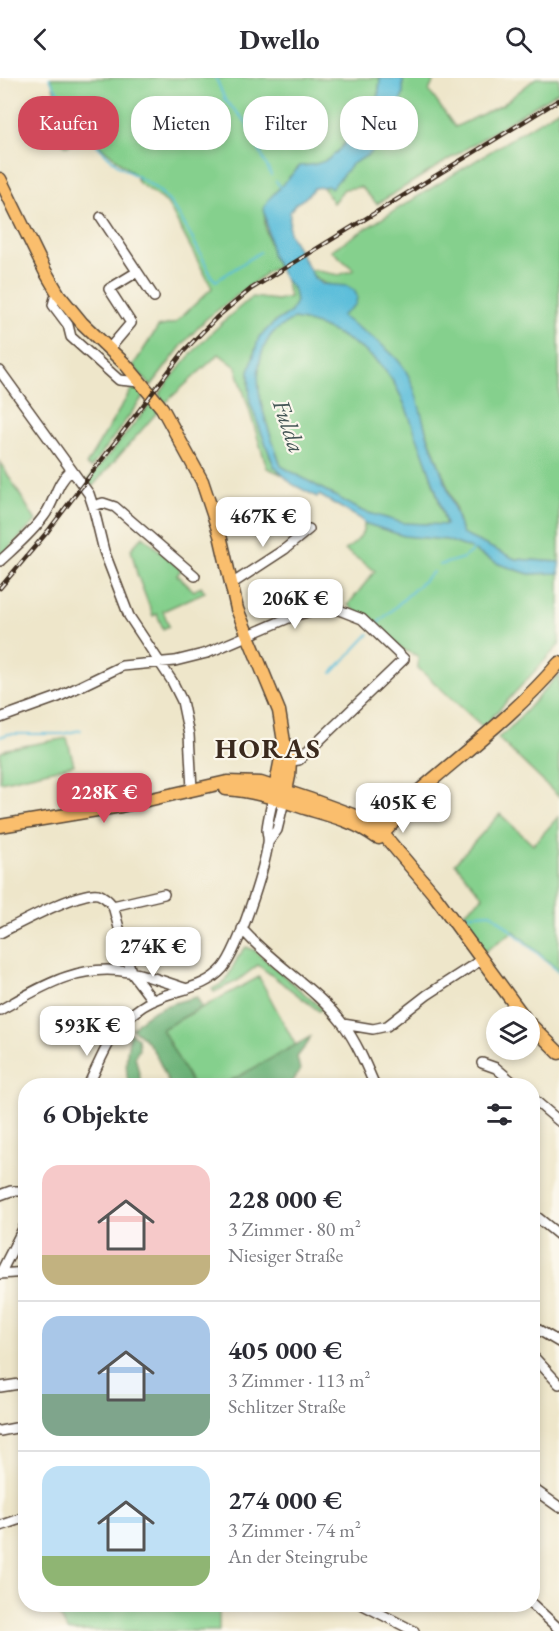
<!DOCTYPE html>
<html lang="de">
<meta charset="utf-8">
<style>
body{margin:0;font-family:"EB Garamond",serif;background:#f7f7f7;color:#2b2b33;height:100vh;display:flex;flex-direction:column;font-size:22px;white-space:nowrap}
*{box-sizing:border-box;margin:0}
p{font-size:20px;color:#7c7c81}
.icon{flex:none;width:33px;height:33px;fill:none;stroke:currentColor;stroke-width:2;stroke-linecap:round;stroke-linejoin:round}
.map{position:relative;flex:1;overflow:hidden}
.details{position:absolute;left:18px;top:1000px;width:522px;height:534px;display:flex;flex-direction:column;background:#fff;border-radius:24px;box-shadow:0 3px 9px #0003}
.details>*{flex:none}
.top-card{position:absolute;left:18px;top:18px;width:524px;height:54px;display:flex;gap:12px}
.buttons{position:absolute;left:486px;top:928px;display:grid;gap:12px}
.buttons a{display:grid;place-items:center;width:54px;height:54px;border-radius:50%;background:#fff;box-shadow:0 3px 9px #0003;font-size:30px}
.price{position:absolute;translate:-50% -51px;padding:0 14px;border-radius:12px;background:#fff;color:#222;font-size:20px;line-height:39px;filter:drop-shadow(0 2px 3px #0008)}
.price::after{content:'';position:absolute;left:50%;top:36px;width:18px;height:14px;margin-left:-9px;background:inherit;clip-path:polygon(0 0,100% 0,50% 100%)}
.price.current{background:#d1495b;color:#fff}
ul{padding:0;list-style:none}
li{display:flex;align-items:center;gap:18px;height:150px;padding:0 24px}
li+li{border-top:2px solid #e1e1e2}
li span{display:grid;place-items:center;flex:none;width:168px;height:120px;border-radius:18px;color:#555}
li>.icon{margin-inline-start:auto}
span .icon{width:72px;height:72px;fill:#fffc;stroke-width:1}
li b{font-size:26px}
h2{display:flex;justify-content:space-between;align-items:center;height:72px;padding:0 24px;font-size:26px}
.tag{padding:0 21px;border-radius:24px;background:#fff;box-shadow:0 3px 9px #0003;font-size:21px;line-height:54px}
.tag.current{background:#d1495b;color:#fff}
header{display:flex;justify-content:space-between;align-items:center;height:78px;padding:0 24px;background:#fff;font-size:27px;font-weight:700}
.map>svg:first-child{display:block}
</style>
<header><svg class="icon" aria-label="back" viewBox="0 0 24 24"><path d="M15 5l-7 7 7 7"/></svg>Dwello<svg class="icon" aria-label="search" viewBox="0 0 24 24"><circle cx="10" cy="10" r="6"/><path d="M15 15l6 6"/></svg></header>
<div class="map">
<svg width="559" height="1553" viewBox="0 0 559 1553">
<rect width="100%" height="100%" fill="#fbf7ec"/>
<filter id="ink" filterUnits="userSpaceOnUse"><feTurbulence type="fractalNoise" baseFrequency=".0167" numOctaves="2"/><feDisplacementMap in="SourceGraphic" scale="12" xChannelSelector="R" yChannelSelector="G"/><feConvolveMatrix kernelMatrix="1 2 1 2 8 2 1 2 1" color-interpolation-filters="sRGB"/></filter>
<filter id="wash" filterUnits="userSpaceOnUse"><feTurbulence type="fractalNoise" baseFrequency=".008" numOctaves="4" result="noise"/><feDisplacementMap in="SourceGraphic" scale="24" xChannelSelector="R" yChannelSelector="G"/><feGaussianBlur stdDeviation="1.35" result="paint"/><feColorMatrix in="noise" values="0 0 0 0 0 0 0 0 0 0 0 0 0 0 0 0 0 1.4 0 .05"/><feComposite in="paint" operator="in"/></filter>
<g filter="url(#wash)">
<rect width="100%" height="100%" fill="#eee6ca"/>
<path fill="#85d08d" stroke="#607d56" stroke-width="1.5" d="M 51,0 L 380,0 C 378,31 372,32 354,54 C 336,76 331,87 300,88 C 289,98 268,124 265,139 C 263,148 273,180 278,189 L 269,193 L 206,241 L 183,266 L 151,308 L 133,288 L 158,249 L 175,245 L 212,210 L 167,125 L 139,105 L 134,96 L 87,57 L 67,68 L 50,55 L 57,24 Z
M 403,0 L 435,0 L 429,13 L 455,49 L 502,27 L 536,0 L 559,0 L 559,13 L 377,126 L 361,109 L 344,111 L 333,125 L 323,109 L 328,108 L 331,110 L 352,86 L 358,82 L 403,17 Z
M 559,31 L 559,484 L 515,481 L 462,456 L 455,428 L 427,355 L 414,313 L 350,245 L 340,238 L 347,208 C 329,208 318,206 308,191 L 339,197 L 354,192 L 331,172 Z
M 284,200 L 294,212 L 296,223 L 291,234 L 275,244 L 259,259 L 249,294 L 250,325 L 274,388 L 283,397 L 267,390 L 236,289 L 219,276 L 165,325 L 159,317 C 185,279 216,248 252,219 L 277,222 L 290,219 Z
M 294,241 C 323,245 363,267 382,289 C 399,307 407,333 416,355 C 427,385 437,416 446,447 L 403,445 L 362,433 L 281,388 C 268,348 243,297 271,257 C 276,250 287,246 294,241 Z
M 137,307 L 145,316 L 91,390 L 86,387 L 133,309 Z
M 153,323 L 160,331 L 92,409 L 88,402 Z
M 0,384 L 36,443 L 0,479 Z
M 364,445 L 404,458 L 447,462 L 467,469 L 499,486 L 529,496 L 559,495 L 559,567 L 483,649 L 418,590 L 418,578 L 404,572 L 348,527 L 375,493 L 345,472 C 354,466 365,458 364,445 Z
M 143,458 L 181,492 L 177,497 L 194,513 L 201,508 L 205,514 L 163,533 L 169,548 L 163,551 L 157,536 L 153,538 L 137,496 L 131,471 Z
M 559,596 L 559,719 L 498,660 L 510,650 Z
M 67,660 L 74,687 L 0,704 L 0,675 L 7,671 Z
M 500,736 L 533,767 L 559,738 L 559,893 L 514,853 L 484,874 L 460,838 L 483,819 L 455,785 Z
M 246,869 L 254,872 L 322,931 L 319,933 L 258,887 L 237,903 L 214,914 L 212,911 L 225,904 L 238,879 Z
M 259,899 L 296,968 L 221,1008 L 193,1008 L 162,951 Z
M 53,1527 L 219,1527 L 219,1553 L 68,1553 Z"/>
<path fill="#6cb278" stroke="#546e4b" stroke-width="1.5" d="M 197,919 L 202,929 L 162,951 L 193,1008 L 170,1008 C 160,986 154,964 132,951 C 149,930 172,925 197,919 Z
M 130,955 L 138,960 L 139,971 L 135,978 L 142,1008 L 129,1008 C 124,990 127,973 130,955 Z
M 310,959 L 308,965 L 297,979 L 300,992 L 290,1008 L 221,1008 Z"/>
<path fill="#5cbeda" stroke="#4c747c" stroke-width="1.5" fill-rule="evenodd" d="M 380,0 L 403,0 L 403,17 L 399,26 L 376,71 L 368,77 L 352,86 L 331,111 L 328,108 L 314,110 L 305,120 L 295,126 L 290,134 L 289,155 L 315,201 L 322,206 L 347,208 L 354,212 L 357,218 L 356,226 L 341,238 C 362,253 385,266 402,287 C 416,306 420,334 427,356 C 439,389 453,421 462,456 L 515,481 L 559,484 L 559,495 L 529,496 L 499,486 L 467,469 L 447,462 L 404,458 L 364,445 L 361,441 L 319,417 L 317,419 L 292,406 L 274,388 L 250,324 L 249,294 L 259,259 L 275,244 L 291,234 L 296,223 L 294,212 L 284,200 L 272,178 L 264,130 L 268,122 L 300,88 C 332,87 336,75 354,54 C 372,34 379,28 380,0 ZM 294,241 C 323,245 363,267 382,289 C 400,308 408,336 417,359 C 428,388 439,417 446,447 L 403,445 L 362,433 L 281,388 C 268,348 243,297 271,257 C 276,250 287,246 294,241 Z"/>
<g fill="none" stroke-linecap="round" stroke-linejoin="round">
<path stroke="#5cbeda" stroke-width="2" d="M 49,0 C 69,31 88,62 117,86 C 130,96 147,102 159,113 C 179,130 200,175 212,199 L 216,203 L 260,174
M 216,0 L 225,22 L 246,44 L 271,97
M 276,103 L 281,110
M 440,487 L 463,480 L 475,471
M 378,545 L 433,494
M 332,595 L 369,556
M 0,659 L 8,656 L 62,656 L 81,652
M 459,837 L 491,835 L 559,894"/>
</g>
</g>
<g filter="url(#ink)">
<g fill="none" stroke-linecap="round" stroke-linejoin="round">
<g stroke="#564638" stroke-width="12">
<path id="minor" d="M 101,139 L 154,219
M 59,217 L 55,220 L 53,227 L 68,247 L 71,259 L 119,302 L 140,304
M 109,271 L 131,245 L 109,211 L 137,194
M 0,293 L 89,416 L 93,428 L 104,473 L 129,538 L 172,603 L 182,623 L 189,657 L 192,711
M 93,428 L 103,425 L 115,429 L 195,498
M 0,483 C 15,469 32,455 44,438 C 55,424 56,404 71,393
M 230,507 L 285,471 L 309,451
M 0,640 L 58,619 L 122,588 L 175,583 L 207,575 L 293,538 L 319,531 L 339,532 L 362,541 L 404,581 L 299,682 L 290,683
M 269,763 L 277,752 L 284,723
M 113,828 L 164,816
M 242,851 C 272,886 315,909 343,946 C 357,965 366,987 375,1008
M 0,855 C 18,846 80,812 98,816 C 104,818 109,823 113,828 L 131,894 L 153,923
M 0,932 C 43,908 78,885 129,894 C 148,897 168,905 187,911
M 343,946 L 373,951 L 387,948 L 427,917 L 481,882
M 482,985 L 496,990 L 517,1008
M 88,1008 C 108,966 118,934 166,917 C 187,910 207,908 223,890 C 239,870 264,792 268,765 C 269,760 267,756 267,751 C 268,741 271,730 273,720
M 532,1020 L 559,1043
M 0,1117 L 11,1113 L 26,1113
M 532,1135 L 559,1157
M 0,1196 L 26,1145
M 0,1196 L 26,1194
M 532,1248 L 559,1264
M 532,1277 L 559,1306
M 0,1309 L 26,1305
M 0,1353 L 26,1348
M 532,1410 L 559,1429
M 0,1448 L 26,1439
M 532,1526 L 559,1551
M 363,1527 L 414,1553"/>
</g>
<g stroke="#564638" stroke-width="15">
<path id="major" d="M 0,101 L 45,193 L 59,217 L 82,245 L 126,287 L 162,330 L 202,403 L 220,457 L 237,531 L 279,633 L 284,664 L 290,683 L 289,698 L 284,723
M 226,711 C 255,713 280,722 308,731 C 332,738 356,744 376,759
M 274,716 L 284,665
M 0,748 L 121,728 L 227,704 L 261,705 L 309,721 L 366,742 L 383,756 L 433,815 L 524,939
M 371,753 L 400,725 L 410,721 C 461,676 515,637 559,585
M 379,760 L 406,731 L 410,721
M 530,946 L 559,975"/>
</g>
<use href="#minor" stroke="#fff" stroke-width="9"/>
<use href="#major" stroke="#fabe6d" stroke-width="12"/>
<g stroke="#3b2a1e" stroke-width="4.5">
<path id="rail" d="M 0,510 L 48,453 L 184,273 L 217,239 L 251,211 L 559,22"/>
</g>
<use href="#rail" stroke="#fbf7ec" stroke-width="2" stroke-dasharray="7" stroke-linecap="butt"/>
</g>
</g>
<g text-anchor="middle" stroke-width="4.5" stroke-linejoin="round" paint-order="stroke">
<g font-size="24" font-style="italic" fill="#455656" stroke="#fbf7ec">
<text transform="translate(289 348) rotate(71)" y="8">Fulda</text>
</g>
<g font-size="28" font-weight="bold" letter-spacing="1.5" fill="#3b2a1e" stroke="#fbf7ec">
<text x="268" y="680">HORAS</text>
</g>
</g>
</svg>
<div class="buttons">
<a><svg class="icon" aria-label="layers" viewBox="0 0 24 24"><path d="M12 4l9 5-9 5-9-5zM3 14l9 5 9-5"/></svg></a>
</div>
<b class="price" style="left:263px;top:470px">467K €</b>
<b class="price" style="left:295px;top:552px">206K €</b>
<b class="price current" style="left:104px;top:746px">228K €</b>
<b class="price" style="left:403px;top:756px">405K €</b>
<b class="price" style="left:153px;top:900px">274K €</b>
<b class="price" style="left:87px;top:979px">593K €</b>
<div class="top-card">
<a class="tag current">Kaufen</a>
<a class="tag">Mieten</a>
<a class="tag">Filter</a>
<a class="tag">Neu</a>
</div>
<section class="details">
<h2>6 Objekte<svg class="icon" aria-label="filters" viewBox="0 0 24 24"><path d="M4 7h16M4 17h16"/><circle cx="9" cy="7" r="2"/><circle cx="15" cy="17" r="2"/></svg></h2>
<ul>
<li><span style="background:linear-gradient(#f6c9c9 75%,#c2b280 0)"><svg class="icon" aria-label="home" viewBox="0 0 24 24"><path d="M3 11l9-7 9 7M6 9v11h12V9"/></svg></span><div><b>228 000 €</b><p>3 Zimmer · 80 m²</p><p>Niesiger Straße</p></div></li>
<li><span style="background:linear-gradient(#a9c7e8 65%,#7fa58c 0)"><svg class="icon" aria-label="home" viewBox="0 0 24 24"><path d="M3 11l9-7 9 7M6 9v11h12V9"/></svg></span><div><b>405 000 €</b><p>3 Zimmer · 113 m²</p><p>Schlitzer Straße</p></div></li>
<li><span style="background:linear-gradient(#bfe0f5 75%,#8fb573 0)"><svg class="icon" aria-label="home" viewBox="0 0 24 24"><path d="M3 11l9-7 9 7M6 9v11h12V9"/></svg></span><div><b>274 000 €</b><p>3 Zimmer · 74 m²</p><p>An der Steingrube</p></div></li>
</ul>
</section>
</div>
